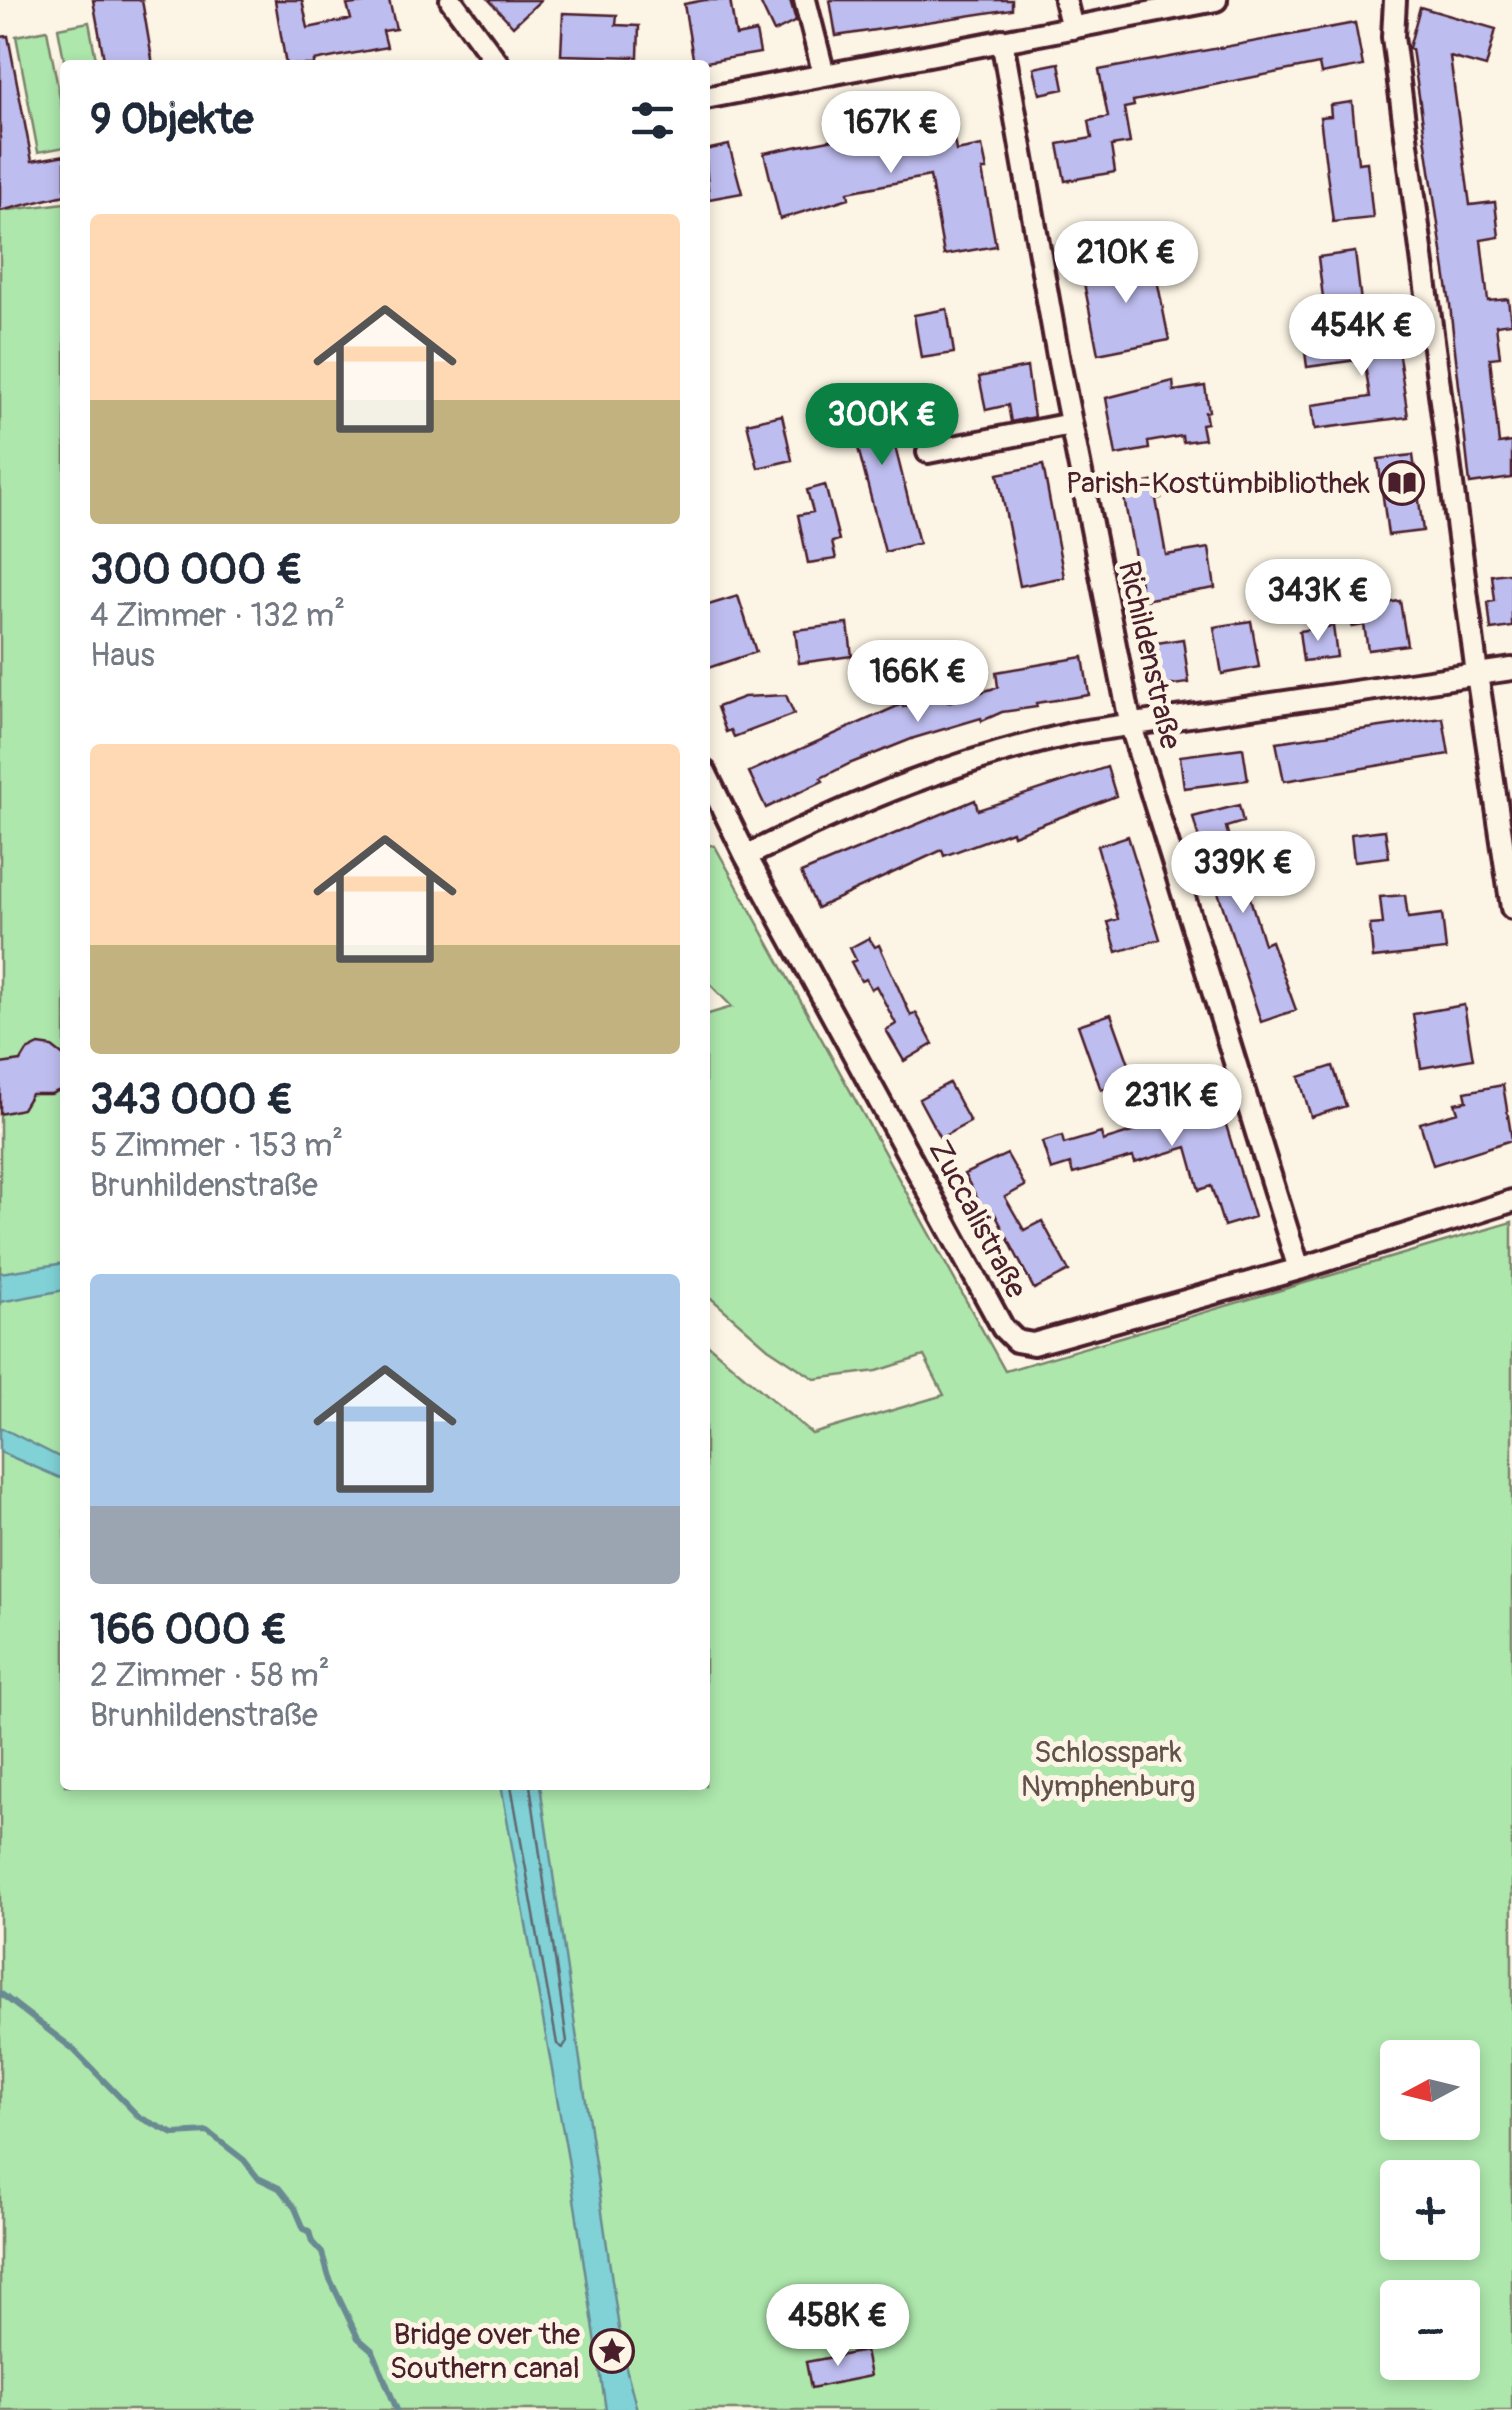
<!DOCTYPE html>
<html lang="de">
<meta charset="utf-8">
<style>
body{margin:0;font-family:Pangolin,sans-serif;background:#f2f2f3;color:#1f2937;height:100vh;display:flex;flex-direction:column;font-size:38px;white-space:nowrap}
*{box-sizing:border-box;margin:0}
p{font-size:32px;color:#747a83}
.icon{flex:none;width:55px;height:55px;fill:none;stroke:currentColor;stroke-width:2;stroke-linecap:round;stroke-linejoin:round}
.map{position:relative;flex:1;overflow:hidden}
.drawer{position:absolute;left:60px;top:60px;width:650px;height:1730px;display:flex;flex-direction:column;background:#fff;border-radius:10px;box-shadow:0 5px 15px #0003}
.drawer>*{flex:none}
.needle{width:65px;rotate:263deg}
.buttons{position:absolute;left:1380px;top:2040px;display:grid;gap:20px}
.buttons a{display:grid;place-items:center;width:100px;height:100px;border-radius:10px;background:#fff;box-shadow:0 5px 15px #0003;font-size:50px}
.price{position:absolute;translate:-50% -85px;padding:0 22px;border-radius:35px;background:#fff;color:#222;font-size:32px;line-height:65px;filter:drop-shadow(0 2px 5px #0008)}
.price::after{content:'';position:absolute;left:50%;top:60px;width:30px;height:22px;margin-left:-15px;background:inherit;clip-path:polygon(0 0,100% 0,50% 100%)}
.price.on{background:#0b8043;color:#fff}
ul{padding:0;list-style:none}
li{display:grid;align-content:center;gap:20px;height:530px;padding:0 30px}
li span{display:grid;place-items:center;height:310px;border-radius:10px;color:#555}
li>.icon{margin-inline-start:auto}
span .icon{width:180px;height:180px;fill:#fffc;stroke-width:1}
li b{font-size:42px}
h2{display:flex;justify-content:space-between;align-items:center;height:120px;padding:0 30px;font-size:42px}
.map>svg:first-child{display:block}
</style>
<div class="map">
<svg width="1512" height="2410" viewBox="0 0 1512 2410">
<rect width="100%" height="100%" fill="#fcf5e5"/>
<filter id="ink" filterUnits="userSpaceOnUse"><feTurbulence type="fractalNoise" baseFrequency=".01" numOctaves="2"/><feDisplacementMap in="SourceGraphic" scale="20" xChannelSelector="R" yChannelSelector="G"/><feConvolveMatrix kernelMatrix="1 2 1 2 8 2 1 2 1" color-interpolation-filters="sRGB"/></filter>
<g filter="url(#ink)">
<path fill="#ade7ac" stroke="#7c836c" stroke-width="2.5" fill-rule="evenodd" d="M 89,22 L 97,65 L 65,65 L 58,28 Z
M 47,30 L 65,124 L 65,147 L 38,152 L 16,36 Z
M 65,203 L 65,1785 L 705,1785 L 705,1342 L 812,1434 L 944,1395 L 924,1356 L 877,1371 L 815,1379 L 768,1348 L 705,1293 L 705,1015 L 732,1007 L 705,979 L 705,844 L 715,846 L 1005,1371 L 1512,1222 L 1512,2410 L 0,2410 L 0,211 ZM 1398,2058 L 1462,2058 L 1462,2122 L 1398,2122 ZM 1398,2178 L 1462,2178 L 1462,2242 L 1398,2242 ZM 1398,2298 L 1462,2298 L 1462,2362 L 1398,2362 Z"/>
<path fill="#80d2d6" stroke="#6a8a92" stroke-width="2.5" d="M 65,1263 L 65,1290 L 0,1302 L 0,1273 Z
M 0,1427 L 65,1460 L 65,1480 L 0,1452 Z
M 501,1785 L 540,1785 L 623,2356 L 637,2410 L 606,2410 L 568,2159 Z"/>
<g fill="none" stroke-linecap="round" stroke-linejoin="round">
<path stroke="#60676f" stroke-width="2.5" d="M 511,1785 L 557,2044 L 563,2048 L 567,2042 L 530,1785"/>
<path stroke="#6a8a92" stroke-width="6" d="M 0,1993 L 72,2048 L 139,2117 L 174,2134 L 208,2132 L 244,2160 L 258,2178 L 279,2188 L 295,2208 L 304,2229 L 309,2231 L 312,2242 L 322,2253 L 329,2277 L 358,2338 L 373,2351 L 397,2410"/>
</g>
<path fill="#bebdef" stroke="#4a1f2b" stroke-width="2.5" d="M 93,0 L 142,0 L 153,65 L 105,65 Z
M 275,0 L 302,0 L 308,28 L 351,19 L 347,5 L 389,0 L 396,29 L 383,31 L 387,47 L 314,61 L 314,65 L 286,65 Z
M 489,0 L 541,0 L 513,26 Z
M 705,0 L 730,0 L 736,36 L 756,32 L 760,53 L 694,64 L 684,4 Z
M 759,0 L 790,0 L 796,21 L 774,32 Z
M 830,0 L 1012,0 L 1012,9 L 836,36 Z
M 1420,7 L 1496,29 L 1486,67 L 1450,57 L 1470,205 L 1495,202 L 1499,237 L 1481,240 L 1488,301 L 1508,299 L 1511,323 L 1496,325 L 1500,357 L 1490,358 L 1499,444 L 1512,442 L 1512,478 L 1470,484 L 1450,305 L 1412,49 L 1409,48 Z
M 563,13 L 617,15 L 616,25 L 639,26 L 638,57 L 561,55 Z
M 1355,23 L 1363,66 L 1321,74 L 1319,64 L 1133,101 L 1134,106 L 1124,108 L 1130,143 L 1111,146 L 1115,172 L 1065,181 L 1058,144 L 1092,138 L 1089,121 L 1108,117 L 1099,70 Z
M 8,36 L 32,161 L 65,155 L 65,195 L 0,211 L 0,37 Z
M 1059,63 L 1064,89 L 1040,94 L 1034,68 Z
M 1352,102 L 1358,163 L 1367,162 L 1373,218 L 1333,222 L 1320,117 L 1331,116 L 1330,105 Z
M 950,116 L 956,151 L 982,146 L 987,170 L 982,170 L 996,246 L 944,255 L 930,176 L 848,192 L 849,198 L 780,219 L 764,153 Z
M 729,145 L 742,193 L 709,199 L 705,150 Z
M 1355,252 L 1361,302 L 1324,306 L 1318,257 Z
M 1153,259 L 1169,340 L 1098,354 L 1082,273 Z
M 947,309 L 954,353 L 921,358 L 914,315 Z
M 1395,329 L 1408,417 L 1315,429 L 1312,405 L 1370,397 L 1364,359 L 1307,367 L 1304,344 Z
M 1027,367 L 1034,417 L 1011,422 L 1008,405 L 986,410 L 979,377 Z
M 1173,381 L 1174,391 L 1205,386 L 1209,411 L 1205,412 L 1207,423 L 1201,424 L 1204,439 L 1183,442 L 1182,436 L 1148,442 L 1149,449 L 1116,455 L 1106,398 Z
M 880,386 L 919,543 L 885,552 L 844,394 Z
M 782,415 L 792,460 L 758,468 L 747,423 Z
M 1413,455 L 1423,531 L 1388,535 L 1378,459 Z
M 1043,465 L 1064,577 L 1020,586 L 998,474 Z
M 1158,481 L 1161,498 L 1156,499 L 1166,555 L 1209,548 L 1215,588 L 1143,600 L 1122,487 Z
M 825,485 L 839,540 L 832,542 L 836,559 L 808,563 L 798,515 L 813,512 L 807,490 Z
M 1508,573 L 1512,576 L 1512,627 L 1491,630 L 1488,602 L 1495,601 L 1492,575 Z
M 738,596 L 756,652 L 705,669 L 705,606 Z
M 1368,598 L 1369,605 L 1400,601 L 1407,645 L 1368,650 L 1364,625 L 1352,627 L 1349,601 Z
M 1251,621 L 1259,667 L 1222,674 L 1214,627 Z
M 848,624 L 852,656 L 799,663 L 795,630 Z
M 1333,626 L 1337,657 L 1303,661 L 1299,631 Z
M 1183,639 L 1189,683 L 1156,687 L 1150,644 Z
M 1083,657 L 1089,695 L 1036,703 L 1037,707 L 1002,712 L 982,721 L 981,718 L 914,738 L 849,764 L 821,778 L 823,781 L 766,808 L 749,772 L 902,704 L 903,707 L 946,694 L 948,702 L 998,687 L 996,672 Z
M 786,695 L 794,714 L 734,737 L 731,730 L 726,732 L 717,707 L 744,697 Z
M 1443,718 L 1449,754 L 1284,781 L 1276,742 Z
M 1243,748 L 1248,780 L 1184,788 L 1180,756 Z
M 1107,767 L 1116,796 L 1013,835 L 1012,831 L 944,856 L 942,850 L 817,908 L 801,873 L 975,800 L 978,810 Z
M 1239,805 L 1243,822 L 1226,827 L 1242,886 L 1246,885 L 1264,944 L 1271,941 L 1296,1010 L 1261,1022 L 1209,865 L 1206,866 L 1193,817 Z
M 1385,830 L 1389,857 L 1354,861 L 1351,834 Z
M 1128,836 L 1160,939 L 1117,952 L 1108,922 L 1118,919 L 1097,846 Z
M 1405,895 L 1408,918 L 1442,914 L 1446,950 L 1373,958 L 1370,925 L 1383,924 L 1380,897 Z
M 869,938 L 875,947 L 879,945 L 911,1016 L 916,1013 L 933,1044 L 904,1061 L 886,1030 L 896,1024 L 876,986 L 871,989 L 866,979 L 861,981 L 851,962 L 856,960 L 850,948 Z
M 1464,1005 L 1473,1059 L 1421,1068 L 1413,1014 Z
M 1111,1014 L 1134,1078 L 1101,1090 L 1078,1025 Z
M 39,1045 L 52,1047 L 65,1057 L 65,1088 L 51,1094 L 31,1094 L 22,1109 L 0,1114 L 0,1064 L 21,1061 L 27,1051 Z
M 1333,1066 L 1346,1106 L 1311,1117 L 1299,1077 Z
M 1197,1069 L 1209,1105 L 1219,1102 L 1254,1217 L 1224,1226 L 1211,1186 L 1199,1190 L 1187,1147 L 1135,1163 L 1133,1157 L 1073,1174 L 1070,1164 L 1051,1170 L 1042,1142 L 1062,1136 L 1064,1144 L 1101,1133 L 1103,1141 L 1188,1115 L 1175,1076 Z
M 949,1083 L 970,1122 L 940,1138 L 919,1099 Z
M 1503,1085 L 1512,1140 L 1433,1165 L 1420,1123 L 1458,1112 L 1455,1103 L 1467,1101 L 1465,1092 Z
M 1007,1154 L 1025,1186 L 1005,1197 L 1024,1230 L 1042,1221 L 1069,1271 L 1034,1289 L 995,1214 L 988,1218 L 964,1174 Z
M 865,2351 L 870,2376 L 811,2388 L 806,2362 Z"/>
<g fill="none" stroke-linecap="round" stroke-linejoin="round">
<g stroke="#4a1f2b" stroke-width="28">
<path id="minor" d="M 451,0 L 499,65
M 805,0 L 824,75
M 1065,0 L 1072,28
M 1395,0 L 1393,37 L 1477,674 L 1512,908
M 1002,40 L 1059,362 L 1131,726 L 1299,1269
M 705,98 L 1216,0
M 928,452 L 1071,424
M 705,772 L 746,856 L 1003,1328 L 1016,1341 L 1033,1344 L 1299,1269 L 1512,1201
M 746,856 C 861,799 954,760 1080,732 L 1512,669"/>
</g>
<use href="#minor" stroke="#fcf5e5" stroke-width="20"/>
</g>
</g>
<defs>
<g id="library-ring" transform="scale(2.25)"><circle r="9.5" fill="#fcf5e5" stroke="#4a1f2b" stroke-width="1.5"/><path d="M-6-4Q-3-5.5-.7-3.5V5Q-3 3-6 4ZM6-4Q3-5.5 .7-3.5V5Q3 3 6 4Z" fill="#4a1f2b"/></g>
<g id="sight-ring" transform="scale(2.25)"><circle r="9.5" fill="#fcf5e5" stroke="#4a1f2b" stroke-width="1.5"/><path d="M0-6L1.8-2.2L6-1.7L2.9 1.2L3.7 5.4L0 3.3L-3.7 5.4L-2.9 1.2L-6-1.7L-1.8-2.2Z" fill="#4a1f2b"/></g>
</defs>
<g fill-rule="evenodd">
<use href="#library-ring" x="1402" y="483"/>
<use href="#sight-ring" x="612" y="2351"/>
</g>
<g text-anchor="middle" stroke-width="10" stroke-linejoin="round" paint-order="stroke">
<g font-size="30" fill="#4a1f2b" stroke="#fcf5e5" text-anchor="end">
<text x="1370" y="493">Parish-Kostümbibliothek</text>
<text x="580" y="2344">Bridge over the<tspan x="580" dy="34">Southern canal</tspan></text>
</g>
<g font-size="30" fill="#4a1f2b" stroke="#fcf5e5">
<text transform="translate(1150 655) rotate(77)" y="10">Richildenstraße</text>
<text transform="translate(978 1219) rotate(62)" y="10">Zuccalistraße</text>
</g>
<g font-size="30" fill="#63514b" stroke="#fcf5e5">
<text x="1108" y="1762">Schlosspark<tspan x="1108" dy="34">Nymphenburg</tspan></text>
</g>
</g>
</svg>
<div class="buttons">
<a><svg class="needle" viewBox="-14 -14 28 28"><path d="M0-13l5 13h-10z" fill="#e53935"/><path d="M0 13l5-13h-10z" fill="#747a83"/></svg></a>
<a>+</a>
<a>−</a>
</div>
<b class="price" style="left:891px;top:176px">167K €</b>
<b class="price" style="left:1126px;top:306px">210K €</b>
<b class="price" style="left:1362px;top:379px">454K €</b>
<b class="price on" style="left:882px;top:468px">300K €</b>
<b class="price" style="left:1318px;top:644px">343K €</b>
<b class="price" style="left:918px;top:725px">166K €</b>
<b class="price" style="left:1243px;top:916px">339K €</b>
<b class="price" style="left:1172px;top:1149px">231K €</b>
<b class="price" style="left:838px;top:2369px">458K €</b>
<section class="drawer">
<h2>9 Objekte<svg class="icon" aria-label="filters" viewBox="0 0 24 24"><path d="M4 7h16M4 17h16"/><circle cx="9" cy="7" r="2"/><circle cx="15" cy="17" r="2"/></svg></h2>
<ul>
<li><span style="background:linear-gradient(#ffd9b3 60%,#c2b280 0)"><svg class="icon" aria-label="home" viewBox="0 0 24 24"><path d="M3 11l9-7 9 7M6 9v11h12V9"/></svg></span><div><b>300 000 €</b><p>4 Zimmer · 132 m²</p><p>Haus</p></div></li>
<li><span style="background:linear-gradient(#ffd9b3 65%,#c2b280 0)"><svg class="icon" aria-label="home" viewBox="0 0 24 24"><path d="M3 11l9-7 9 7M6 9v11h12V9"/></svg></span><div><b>343 000 €</b><p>5 Zimmer · 153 m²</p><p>Brunhildenstraße</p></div></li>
<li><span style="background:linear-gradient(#a9c7e8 75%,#9aa5b1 0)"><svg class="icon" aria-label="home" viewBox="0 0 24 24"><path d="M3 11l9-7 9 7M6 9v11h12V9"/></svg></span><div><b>166 000 €</b><p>2 Zimmer · 58 m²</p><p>Brunhildenstraße</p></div></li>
</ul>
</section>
</div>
